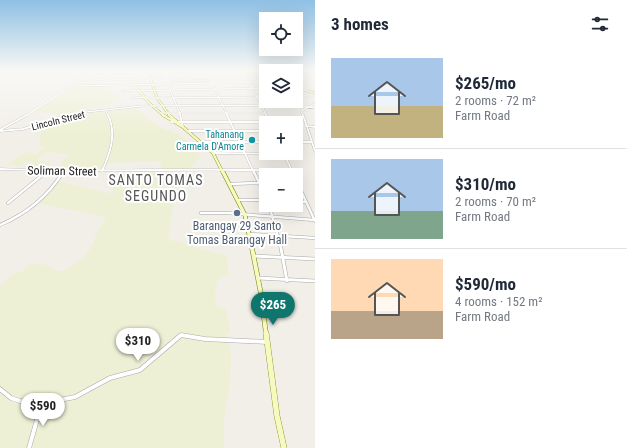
<!DOCTYPE html>
<meta charset="utf-8">
<style>
body{margin:0;font-family:"Roboto Condensed",sans-serif;background:#f2f2f3;color:#1f2937;height:100vh;display:flex;flex-direction:column;font-size:15px;white-space:nowrap}
*{box-sizing:border-box;margin:0}
p{font-size:13px;color:#747a83}
.icon{flex:none;width:22px;height:22px;fill:none;stroke:currentColor;stroke-width:2;stroke-linecap:round;stroke-linejoin:round}
.map{position:relative;flex:1;overflow:hidden}
.side{display:flex;flex-direction:column;background:#fff;width:312px}
.side>*{flex:none}
.tools{position:absolute;left:259px;top:12px;display:grid;gap:8px}
.tools a{display:grid;place-items:center;width:44px;height:44px;border-radius:0px;background:#fff;box-shadow:0 4px 16px #0002;font-size:20px}
.price{position:absolute;translate:-50% -34px;padding:0 9px;border-radius:14px;background:#fff;color:#222;font-size:13px;line-height:26px;filter:drop-shadow(0 1px 2px #0008)}
.price::after{content:'';position:absolute;left:50%;top:24px;width:12px;height:9px;margin-left:-6px;background:inherit;clip-path:polygon(0 0,100% 0,50% 100%)}
.price.current{background:#0f766e;color:#fff}
ul{padding:0;list-style:none}
li{display:flex;align-items:center;gap:12px;height:100px;padding:0 16px}
li+li{border-top:1px solid #e0e1e3}
li span{display:grid;place-items:center;flex:none;width:112px;height:80px;border-radius:0px;color:#555}
li>.icon{margin-inline-start:auto}
span .icon{width:48px;height:48px;fill:#fffc;stroke-width:1}
li b{font-size:17px}
h2{display:flex;justify-content:space-between;align-items:center;height:48px;padding:0 16px;font-size:17px}
main{display:flex;flex:1;min-height:0}
.map>svg:first-child{display:block}
</style>
<main>
<div class="map">
<svg width="315" height="448" viewBox="0 0 315 448">
<rect width="100%" height="100%" fill="#f2efe9"/>
<path fill="#e0dfdf" d="M 208,78 L 211,83 L 170,84 L 170,79 Z"/>
<path fill="#eef0d5" d="M 77,79 L 83,79 L 97,84 L 89,85 L 102,86 L 121,99 L 113,99 L 114,102 L 69,114 L 34,112 L 67,90 Z
M 135,108 L 156,125 L 179,135 L 197,150 L 202,159 L 195,160 L 197,164 L 191,166 L 191,169 L 162,169 L 160,161 L 107,163 L 102,171 L 63,172 L 59,172 L 62,162 L 70,155 L 49,152 L 43,154 L 37,160 L 50,162 L 50,165 L 45,171 L 32,171 L 33,167 L 29,167 L 34,162 L 30,161 L 19,167 L 6,165 L 25,152 L 37,154 L 44,147 L 39,146 L 42,124 L 75,114 Z
M 168,170 L 172,187 L 173,207 L 168,240 L 183,242 L 180,243 L 227,256 L 229,275 L 219,277 L 215,291 L 216,306 L 226,309 L 230,331 L 226,336 L 231,354 L 230,380 L 224,423 L 224,448 L 0,448 L 0,285 L 12,274 L 23,271 L 32,263 L 46,265 L 56,271 L 62,271 L 72,266 L 83,258 L 92,246 L 96,235 L 106,217 L 35,203 L 57,181 L 113,194 L 112,176 L 127,177 L 128,171 Z"/>
<g fill="none" stroke-linecap="round" stroke-linejoin="round">
<g stroke="#a9a9a9" stroke-width="2">
<path id="minor-far4" d="M 77,71 L 82,76
M 206,71 L 228,116
M 239,71 L 253,89 L 267,116
M 166,72 L 170,90 L 181,116
M 87,73 L 96,79 L 104,80 L 255,76
M 88,73 L 226,71
M 71,86 L 266,82
M 302,89 L 315,89
M 124,91 L 266,88
M 296,97 L 315,97
M 133,98 L 145,97
M 146,98 L 266,97
M 106,111 L 108,116
M 160,113 L 266,113
M 25,116 L 67,90 L 79,77 L 88,75
M 66,116 L 77,113 L 142,106 L 297,105 L 315,108
M 303,116 L 301,111 L 315,104"/>
</g>
<g stroke="#a9a9a9" stroke-width="2.5">
<path id="minor-far3" d="M 180,115 L 183,127
M 227,115 L 254,173
M 266,115 L 270,123
M 303,115 L 315,151
M 171,122 L 270,122
M 306,126 L 315,127
M 0,130 L 27,115
M 0,131 L 23,129 L 69,115
M 188,131 L 266,131
M 201,142 L 266,142
M 296,142 L 311,142
M 213,153 L 284,154
M 284,154 L 293,173
M 0,169 C 97,173 195,167 292,171
M 102,171 C 110,154 117,134 108,115
M 45,173 L 47,171"/>
</g>
<g stroke="#a9a9a9" stroke-width="3.5">
<path id="minor-far2" d="M 254,172 L 266,197
M 292,172 L 294,175
M 296,180 L 315,221
M 230,184 L 259,183
M 239,200 L 266,200
M 296,201 L 306,202
M 8,203 L 46,172
M 269,205 L 280,244
M 201,213 L 227,213 L 315,220
M 0,225 C 26,214 48,196 63,172
M 249,234 L 315,238"/>
</g>
<g stroke="#a9a9a9" stroke-width="4">
<path id="minor-far1" d="M 280,243 L 287,281
M 254,256 L 315,259
M 258,278 L 315,281"/>
</g>
<g stroke="#a9a9a9" stroke-width="5">
<path id="minor" d="M 0,389 L 11,398 L 20,401 L 44,403 L 75,397 L 110,378 L 140,370 L 181,335 L 205,339 L 267,342
M 29,448 L 42,402"/>
</g>
<g stroke="#707d05" stroke-width="2.5">
<path id="secondary-far4" d="M 123,71 L 149,103 L 164,116
M 148,71 L 157,98 L 170,116
M 241,71 L 266,79
M 296,88 L 315,93"/>
</g>
<g stroke="#707d05" stroke-width="3">
<path id="secondary-far3" d="M 163,115 L 181,126
M 169,115 L 213,153 L 223,173"/>
</g>
<g stroke="#707d05" stroke-width="4.5">
<path id="secondary-far2" d="M 223,172 L 245,215 L 251,244"/>
</g>
<g stroke="#707d05" stroke-width="5">
<path id="secondary-far1" d="M 251,243 L 261,294 L 266,334"/>
</g>
<g stroke="#707d05" stroke-width="6">
<path id="secondary" d="M 266,333 L 277,416 L 284,448"/>
</g>
<use href="#minor-far4" stroke="#fff" stroke-width="1.5"/>
<use href="#minor-far3" stroke="#fff" stroke-width="2"/>
<use href="#minor-far2" stroke="#fff" stroke-width="2.5"/>
<use href="#minor-far1" stroke="#fff" stroke-width="3"/>
<use href="#minor" stroke="#fff" stroke-width="4"/>
<use href="#secondary-far4" stroke="#f7fabf" stroke-width="2"/>
<use href="#secondary-far3" stroke="#f7fabf" stroke-width="2.5"/>
<use href="#secondary-far2" stroke="#f7fabf" stroke-width="3.5"/>
<use href="#secondary-far1" stroke="#f7fabf" stroke-width="4"/>
<use href="#secondary" stroke="#f7fabf" stroke-width="5.5"/>
</g>
<linearGradient id="sky" x2="0" y2="1"><stop stop-color="#8fc0e4"/><stop offset="0.53" stop-color="#f9f8f5"/><stop offset="1" stop-color="#f9f8f5" stop-opacity="0"/></linearGradient>
<rect width="315" height="134" fill="url(#sky)"/>
<circle fill="#0f9aa8" stroke="#fff" stroke-width="1.5" cx="252" cy="140" r="4"/>
<circle fill="#5c6f8a" stroke="#fff" stroke-width="1.5" cx="237" cy="213" r="4"/>
<g text-anchor="middle" stroke-width="4" stroke-linejoin="round" paint-order="stroke">
<g font-size="10" fill="#222" stroke="#fff">
<text transform="translate(58 120) rotate(-14)" y="4">Lincoln Street</text>
</g>
<g font-size="10" fill="#0d838f" stroke="#fff" text-anchor="end">
<text x="244" y="138">Tahanang<tspan x="244" dy="12">Carmela D'Amore</tspan></text>
</g>
<g font-size="12" fill="#222" stroke="#fff">
<text transform="translate(62 171) rotate(1)" y="4">Soliman Street</text>
</g>
<g font-size="12" fill="#4e5e75" stroke="#fff">
<text x="237" y="230">Barangay 29 Santo<tspan x="237" dy="14">Tomas Barangay Hall</tspan></text>
</g>
<g font-size="14" letter-spacing="1" fill="#555" stroke="#fff">
<text x="156" y="185">SANTO TOMAS<tspan x="156" dy="16">SEGUNDO</tspan></text>
</g>
</g>
</svg>
<div class="tools">
<a><svg class="icon" aria-label="locate" viewBox="0 0 24 24"><circle cx="12" cy="12" r="6"/><path d="M12 2v4M12 18v4M2 12h4M18 12h4"/></svg></a>
<a><svg class="icon" aria-label="layers" viewBox="0 0 24 24"><path d="M12 4l9 5-9 5-9-5zM3 14l9 5 9-5"/></svg></a>
<a>+</a>
<a>−</a>
</div>
<b class="price current" style="left:273px;top:326px">$265</b>
<b class="price" style="left:138px;top:362px">$310</b>
<b class="price" style="left:43px;top:427px">$590</b>
</div>
<section class="side">
<h2>3 homes<svg class="icon" aria-label="filters" viewBox="0 0 24 24"><path d="M4 7h16M4 17h16"/><circle cx="9" cy="7" r="2"/><circle cx="15" cy="17" r="2"/></svg></h2>
<ul>
<li><span style="background:linear-gradient(#a9c7e8 60%,#c2b280 0)"><svg class="icon" aria-label="home" viewBox="0 0 24 24"><path d="M3 11l9-7 9 7M6 9v11h12V9"/></svg></span><div><b>$265/mo</b><p>2 rooms · 72 m²</p><p>Farm Road</p></div></li>
<li><span style="background:linear-gradient(#a9c7e8 65%,#7fa58c 0)"><svg class="icon" aria-label="home" viewBox="0 0 24 24"><path d="M3 11l9-7 9 7M6 9v11h12V9"/></svg></span><div><b>$310/mo</b><p>2 rooms · 70 m²</p><p>Farm Road</p></div></li>
<li><span style="background:linear-gradient(#ffd9b3 65%,#b9a48a 0)"><svg class="icon" aria-label="home" viewBox="0 0 24 24"><path d="M3 11l9-7 9 7M6 9v11h12V9"/></svg></span><div><b>$590/mo</b><p>4 rooms · 152 m²</p><p>Farm Road</p></div></li>
</ul>
</section>
</main>
